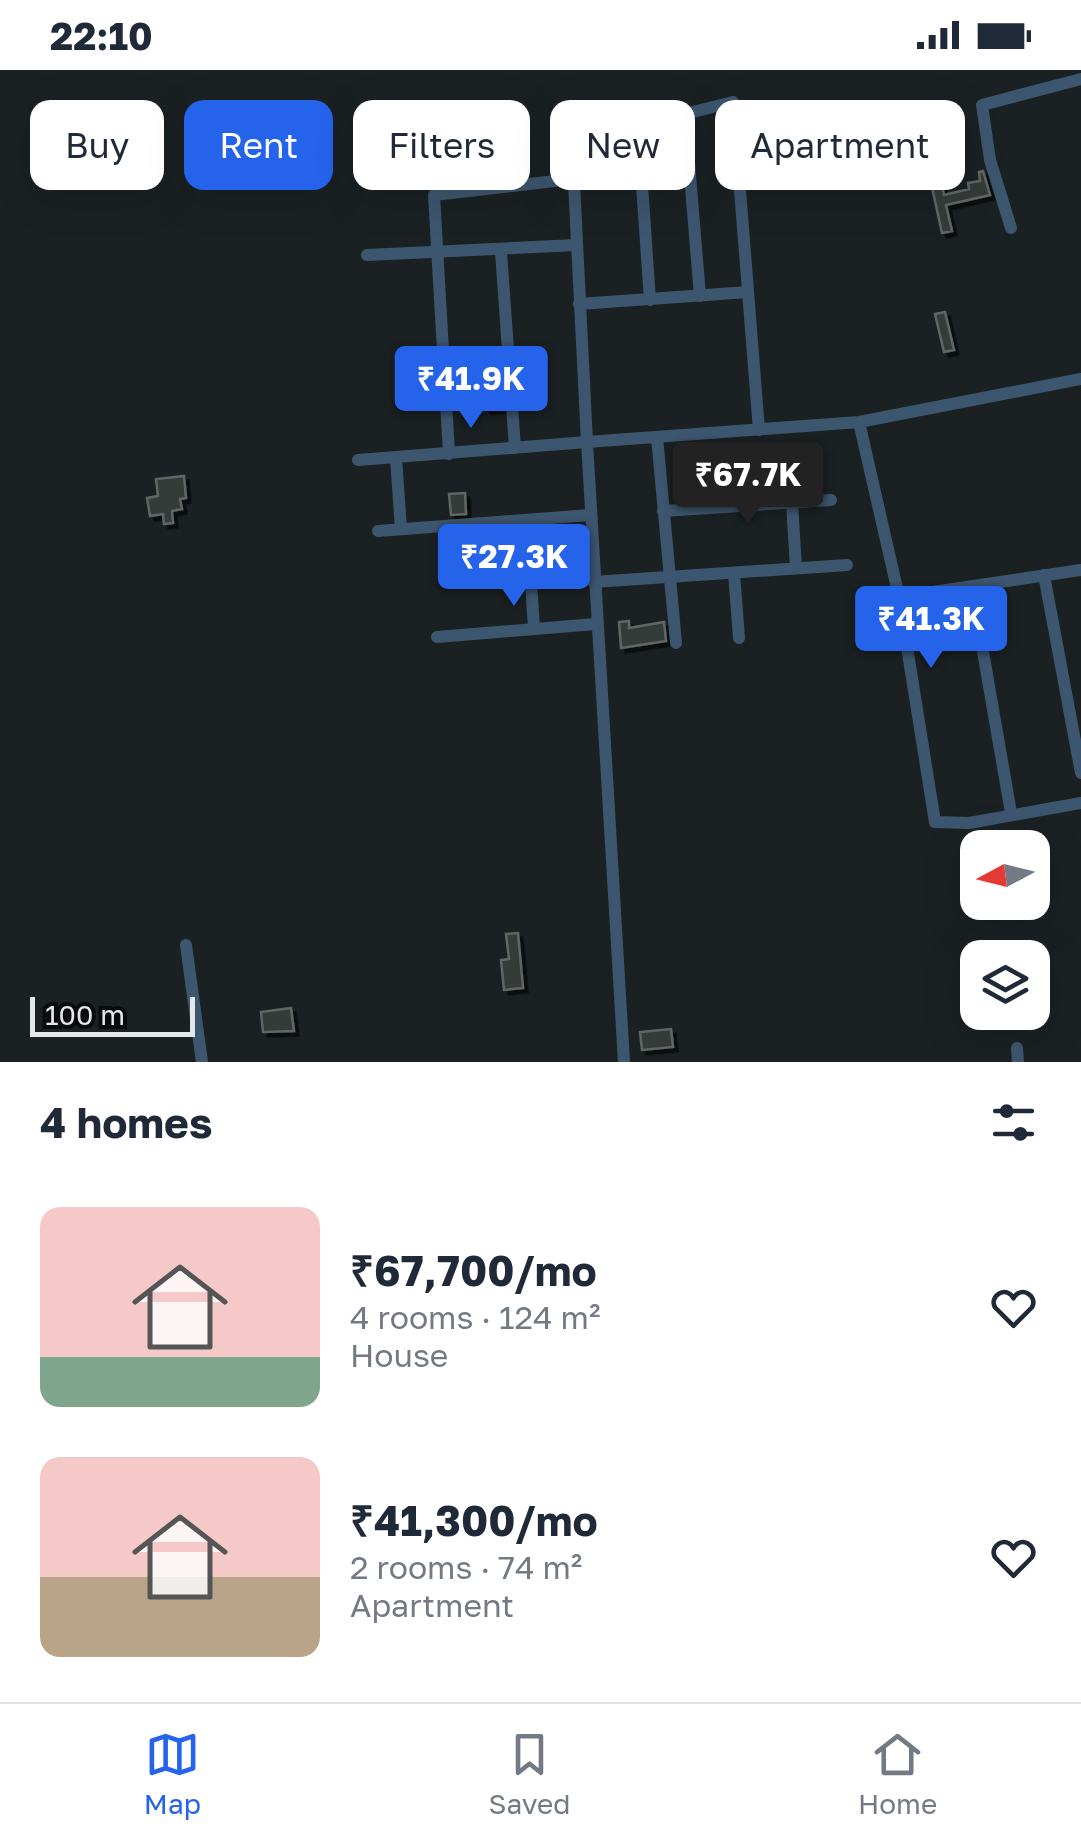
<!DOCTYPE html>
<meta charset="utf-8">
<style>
body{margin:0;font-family:"Golos Text",sans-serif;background:#f6f6f7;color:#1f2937;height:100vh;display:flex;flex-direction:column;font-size:38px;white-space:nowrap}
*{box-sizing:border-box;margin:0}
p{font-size:32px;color:#747a83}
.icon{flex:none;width:55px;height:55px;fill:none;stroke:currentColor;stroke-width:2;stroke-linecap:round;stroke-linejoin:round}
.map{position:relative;height:992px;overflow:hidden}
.sheet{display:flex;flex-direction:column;background:#fff;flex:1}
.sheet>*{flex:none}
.top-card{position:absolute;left:30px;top:30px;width:1022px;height:90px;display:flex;gap:20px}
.needle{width:65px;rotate:263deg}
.tools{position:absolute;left:960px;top:760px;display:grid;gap:20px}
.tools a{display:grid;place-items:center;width:90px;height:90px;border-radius:20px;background:#fff;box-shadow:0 10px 40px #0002;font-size:50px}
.scale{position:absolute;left:30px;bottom:25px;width:165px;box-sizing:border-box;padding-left:10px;border:5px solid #e4e8e9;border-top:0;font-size:28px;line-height:35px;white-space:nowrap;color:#e4e8e9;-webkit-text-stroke:8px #080a0b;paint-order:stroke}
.price{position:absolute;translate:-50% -85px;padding:0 22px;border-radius:10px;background:#2563eb;color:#fff;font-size:32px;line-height:65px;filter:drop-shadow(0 2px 5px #0008)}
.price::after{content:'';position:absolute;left:50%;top:60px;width:30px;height:22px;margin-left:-15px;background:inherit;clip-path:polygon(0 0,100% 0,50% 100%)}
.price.current{background:#222;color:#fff}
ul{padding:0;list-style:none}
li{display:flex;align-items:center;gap:30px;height:250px;padding:0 40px}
li span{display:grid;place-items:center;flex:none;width:280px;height:200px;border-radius:20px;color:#555}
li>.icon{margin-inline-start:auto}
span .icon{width:120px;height:120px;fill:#fffc;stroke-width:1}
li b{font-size:42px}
h2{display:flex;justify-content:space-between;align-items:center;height:120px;padding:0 40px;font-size:42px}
.pill{padding:0 35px;border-radius:20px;background:#fff;box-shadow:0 10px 40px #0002;font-size:35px;line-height:90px}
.pill.current{background:#2563eb;color:#fff}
.status{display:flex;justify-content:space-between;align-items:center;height:70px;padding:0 50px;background:#fff;direction:ltr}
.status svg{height:28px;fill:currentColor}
.tabs{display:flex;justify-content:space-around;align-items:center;height:140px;border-top:2px solid #e0e1e3;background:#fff;font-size:28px;color:#747a83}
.tabs a{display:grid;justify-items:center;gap:5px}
.tabs .current{color:#2563eb}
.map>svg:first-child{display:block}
</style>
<div class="status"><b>22:10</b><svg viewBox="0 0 49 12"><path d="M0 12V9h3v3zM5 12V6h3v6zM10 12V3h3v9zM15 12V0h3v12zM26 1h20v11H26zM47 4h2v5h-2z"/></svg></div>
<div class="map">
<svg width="1081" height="992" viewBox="0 0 1081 992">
<defs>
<filter id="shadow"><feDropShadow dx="4.5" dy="4.5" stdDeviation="0" flood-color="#0009"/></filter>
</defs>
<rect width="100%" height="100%" fill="#1b2123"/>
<path fill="#343b39" stroke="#5f6664" stroke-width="2.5" filter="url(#shadow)" d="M 938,97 L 944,125 L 969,119 L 968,113 L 980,111 L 979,102 L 983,101 L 990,125 L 946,135 L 952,161 L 942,163 L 928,99 Z
M 945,242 L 954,280 L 944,282 L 935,244 Z
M 495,315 L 502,338 L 486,339 L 482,316 Z
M 184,406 L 186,428 L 180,429 L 182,439 L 172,441 L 173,453 L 164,454 L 163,444 L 150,446 L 147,428 L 158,426 L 156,409 Z
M 465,423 L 466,444 L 451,445 L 449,424 Z
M 629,551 L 629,558 L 664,552 L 666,571 L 621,578 L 619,552 Z
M 518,863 L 523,918 L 504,920 L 501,890 L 509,889 L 506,864 Z
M 291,938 L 294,961 L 263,962 L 261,942 Z
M 671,959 L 673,977 L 642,980 L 640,962 Z"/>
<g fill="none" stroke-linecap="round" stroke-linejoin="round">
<path stroke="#3d566f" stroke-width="12" d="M 685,45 L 700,226
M 638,58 L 650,230
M 1011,158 L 990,90 L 982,35 L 1081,9
M 501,182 L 515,378
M 367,185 L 576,175
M 579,234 L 748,222
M 859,352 L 899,527 L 935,752 L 969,753 L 1081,733
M 657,367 L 676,573
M 449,384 L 434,125 L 572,109
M 396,388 L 401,459
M 358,390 L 587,372 L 572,72 L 733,32 L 759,360
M 792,433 L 796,498
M 663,441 L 831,430
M 527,450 L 534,559
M 378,461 L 590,445
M 734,503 L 739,568
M 1044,505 L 1081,703
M 593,512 L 847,495
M 972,518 L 1011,743
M 899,527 L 1081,500
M 437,567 L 595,554
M 186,875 L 202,992
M 1017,978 L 1018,992
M 624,992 L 587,372 L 859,352 L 1081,309"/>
</g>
</svg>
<div class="tools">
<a><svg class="needle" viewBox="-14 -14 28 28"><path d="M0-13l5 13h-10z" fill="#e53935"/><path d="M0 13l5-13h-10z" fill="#747a83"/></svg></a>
<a><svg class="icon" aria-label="layers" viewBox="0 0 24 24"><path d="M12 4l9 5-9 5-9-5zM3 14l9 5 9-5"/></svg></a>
</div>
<div class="scale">100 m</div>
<b class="price" style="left:471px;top:361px">₹41.9K</b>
<b class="price current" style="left:748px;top:457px">₹67.7K</b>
<b class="price" style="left:514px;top:539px">₹27.3K</b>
<b class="price" style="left:931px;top:601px">₹41.3K</b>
<div class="top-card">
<a class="pill">Buy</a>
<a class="pill current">Rent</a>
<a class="pill">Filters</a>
<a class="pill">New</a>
<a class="pill">Apartment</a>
</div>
</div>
<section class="sheet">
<h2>4 homes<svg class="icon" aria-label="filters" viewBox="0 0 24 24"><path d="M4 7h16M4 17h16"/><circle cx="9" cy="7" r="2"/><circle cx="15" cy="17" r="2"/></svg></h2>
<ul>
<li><span style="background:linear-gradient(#f6c9c9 75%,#7fa58c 0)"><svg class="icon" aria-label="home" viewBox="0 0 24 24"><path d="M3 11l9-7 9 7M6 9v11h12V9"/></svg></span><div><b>₹67,700/mo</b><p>4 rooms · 124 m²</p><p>House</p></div><svg class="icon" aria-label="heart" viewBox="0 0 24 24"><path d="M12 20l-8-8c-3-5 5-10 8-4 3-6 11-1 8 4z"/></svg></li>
<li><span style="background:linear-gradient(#f6c9c9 60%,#b9a48a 0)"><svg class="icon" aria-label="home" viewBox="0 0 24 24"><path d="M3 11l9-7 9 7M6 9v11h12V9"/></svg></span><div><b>₹41,300/mo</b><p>2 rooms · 74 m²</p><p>Apartment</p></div><svg class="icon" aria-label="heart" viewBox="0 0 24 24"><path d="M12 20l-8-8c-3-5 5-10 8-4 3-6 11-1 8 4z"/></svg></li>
</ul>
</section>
<nav class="tabs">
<a class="current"><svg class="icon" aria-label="map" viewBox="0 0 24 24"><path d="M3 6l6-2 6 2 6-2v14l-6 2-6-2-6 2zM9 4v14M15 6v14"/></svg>Map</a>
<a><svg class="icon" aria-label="saved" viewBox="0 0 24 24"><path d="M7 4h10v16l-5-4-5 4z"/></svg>Saved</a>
<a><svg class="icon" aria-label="home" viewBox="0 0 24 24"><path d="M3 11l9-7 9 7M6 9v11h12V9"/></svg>Home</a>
</nav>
